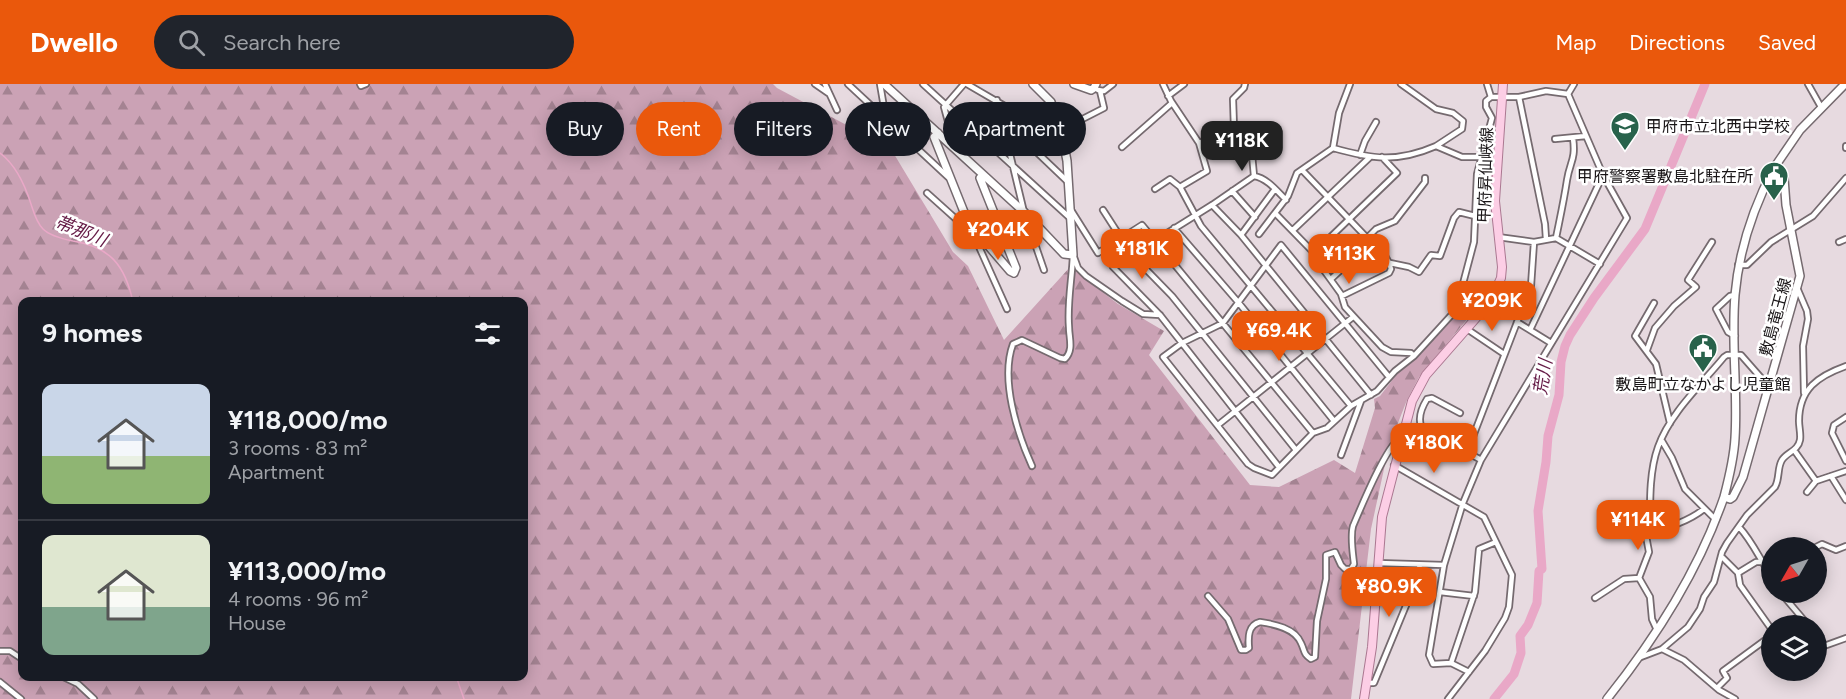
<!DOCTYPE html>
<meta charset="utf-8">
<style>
body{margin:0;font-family:Figtree,"Noto Sans JP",sans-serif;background:#20242c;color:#f1f3f6;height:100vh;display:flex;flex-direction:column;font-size:22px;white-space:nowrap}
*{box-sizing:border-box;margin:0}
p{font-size:20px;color:#9ea1a6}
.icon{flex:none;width:33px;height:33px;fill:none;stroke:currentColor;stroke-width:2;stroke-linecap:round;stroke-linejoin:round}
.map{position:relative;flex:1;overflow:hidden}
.panel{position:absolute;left:18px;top:213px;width:510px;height:384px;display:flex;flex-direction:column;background:#171b24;border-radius:12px;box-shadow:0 3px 15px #0003}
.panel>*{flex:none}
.banner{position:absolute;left:546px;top:18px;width:570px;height:54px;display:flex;gap:12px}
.needle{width:39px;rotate:231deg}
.buttons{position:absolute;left:1761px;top:453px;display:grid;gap:12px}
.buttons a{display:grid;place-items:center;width:66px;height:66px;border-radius:50%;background:#171b24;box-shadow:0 3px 15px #0003;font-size:30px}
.price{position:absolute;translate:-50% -51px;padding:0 14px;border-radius:12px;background:#ea580c;color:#fff;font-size:20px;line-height:39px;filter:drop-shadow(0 2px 3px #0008)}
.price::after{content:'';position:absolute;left:50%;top:36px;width:18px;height:14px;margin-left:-9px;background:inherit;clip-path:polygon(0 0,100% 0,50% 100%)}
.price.current{background:#222;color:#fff}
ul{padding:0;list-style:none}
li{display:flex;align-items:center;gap:18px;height:150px;padding:0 24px}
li+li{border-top:2px solid #363941}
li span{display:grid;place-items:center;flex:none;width:168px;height:120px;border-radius:12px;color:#555}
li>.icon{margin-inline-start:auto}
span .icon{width:72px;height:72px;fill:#fffc;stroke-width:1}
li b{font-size:26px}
h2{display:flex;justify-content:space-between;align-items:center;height:72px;padding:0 24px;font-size:26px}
.chip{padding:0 21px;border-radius:27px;background:#171b24;box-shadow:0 3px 15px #0003;font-size:21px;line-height:54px}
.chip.current{background:#ea580c;color:#fff}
header{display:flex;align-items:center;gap:36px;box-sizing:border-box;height:84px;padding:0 30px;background:#ea580c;color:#fff}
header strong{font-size:28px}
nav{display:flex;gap:33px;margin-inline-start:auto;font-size:21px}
.search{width:420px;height:54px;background:#20242c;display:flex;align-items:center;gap:15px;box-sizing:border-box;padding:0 21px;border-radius:33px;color:#9ea1a6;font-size:22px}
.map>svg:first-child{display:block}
</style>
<header>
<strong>Dwello</strong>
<div class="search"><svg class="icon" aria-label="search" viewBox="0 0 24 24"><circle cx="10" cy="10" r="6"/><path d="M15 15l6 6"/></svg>Search here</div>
<nav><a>Map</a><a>Directions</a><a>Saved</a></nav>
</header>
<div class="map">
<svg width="1846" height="615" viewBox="0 0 1846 615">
<defs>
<pattern id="forest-firs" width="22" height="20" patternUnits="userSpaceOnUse" patternTransform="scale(1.5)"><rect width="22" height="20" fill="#cba2b5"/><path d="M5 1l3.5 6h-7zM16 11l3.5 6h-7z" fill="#a48392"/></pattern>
</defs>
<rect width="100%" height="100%" fill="#e7dae0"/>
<path fill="url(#forest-firs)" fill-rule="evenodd" d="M 0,0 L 773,0 L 777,4 L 854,45 L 894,70 L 953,168 L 968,182 L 1004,256 L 1070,183 L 1118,220 L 1164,247 L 1149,271 L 1250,401 L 1279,403 L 1334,376 L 1355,389 L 1375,324 L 1374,315 L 1380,312 L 1397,290 L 1416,274 L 1454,234 L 1459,227 L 1465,202 L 1485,214 L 1419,293 L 1407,316 L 1389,362 L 1371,445 L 1351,615 L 0,615 ZM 22,218 L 524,218 L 524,592 L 22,592 Z"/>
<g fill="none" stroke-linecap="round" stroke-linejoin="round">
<path stroke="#e9a8c7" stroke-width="1.5" d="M 0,69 C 16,81 25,101 31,120 C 34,129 36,138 43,145 C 49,151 63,155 73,157 C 110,163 125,181 133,218
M 456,592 L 464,615"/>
<path stroke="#e9a8c7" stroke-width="9" d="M 1494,615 L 1514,590 L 1521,569 L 1520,552 L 1528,541 L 1537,519 L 1539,487 L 1542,485 L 1538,427 L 1546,378 L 1548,352 L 1559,311 L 1561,278 L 1565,262 L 1570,251 L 1594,214 L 1645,145 L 1705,0"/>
<g stroke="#756a6f" stroke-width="8">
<path id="street" d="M 360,0 L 361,2 L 366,0
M 815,0 L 828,9
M 825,0 L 837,26
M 848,0 L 948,93
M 880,0 L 886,35
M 923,0 L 1070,134
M 967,0 L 1063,56
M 1163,0 L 1171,17 L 1199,59 L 1207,87 L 1180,103
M 1401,0 L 1436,25 L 1453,29 L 1463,37 L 1462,45 L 1436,62
M 1487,0 L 1491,13
M 1808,0 L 1821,23
M 1098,6 L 1104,7 L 1113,0
M 1568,10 L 1574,0
M 1168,12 L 1184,0
M 1519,13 L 1545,140 L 1546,155
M 997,16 L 1024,128 L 1044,186
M 1003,36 L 1068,98
M 1234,44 L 1233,15 L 1244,4 L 1245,0
M 1061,46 L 1104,24 L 1100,7
M 1555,55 L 1586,52
M 1199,59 L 1234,44 L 1242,47 L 1252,70 L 1254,92
M 1846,62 L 1846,64
M 1122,63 L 1172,19
M 955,64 L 944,23 L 964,0
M 1333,64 L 1339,29 L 1350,0
M 1360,71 L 1365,57 L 1376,38
M 1302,86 L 1371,158 L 1331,195
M 1155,105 L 1170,95 L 1180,103 L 1201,142 L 1351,322
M 1232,107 L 1255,133
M 927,109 L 966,144 L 971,145
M 1212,121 L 1241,151 L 1371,311
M 1071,126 L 1098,169 L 1142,141 L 1313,349
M 1103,126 L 1121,154
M 1174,144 L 1238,218 L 1334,337
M 971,145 L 1007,225
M 1293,146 L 1370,73
M 1259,150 L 1275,129
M 1241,151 L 1275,105
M 1498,153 L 1534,158 L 1556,154 L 1600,180
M 1367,154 L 1376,145 L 1395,137 L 1425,98 L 1425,94
M 1556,154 C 1560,134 1564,116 1567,96 C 1570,77 1576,76 1573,54
M 1839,158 L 1846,155
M 1314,169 L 1397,89 L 1382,73
M 1132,171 L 1172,212 L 1296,366
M 1074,173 L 1078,184 L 1086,192 L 1122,217 L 1143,230 L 1160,231
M 1390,179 L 1409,183 L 1419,188 L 1431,171 L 1440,172 L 1454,134 L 1459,128 L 1475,132
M 1738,181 L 1747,181 L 1771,158 L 1813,132 L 1846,94
M 1798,206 L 1807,227 L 1808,235 L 1803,262 L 1804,309
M 1735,211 L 1730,212 L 1716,225 L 1728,248 L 1735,252
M 1342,212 L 1389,189 L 1391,185 C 1388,173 1381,166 1371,158
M 1654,219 L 1635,252 L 1656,280 L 1670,339
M 1517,238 L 1551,259
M 1467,245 L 1504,270
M 1530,246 L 1603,91
M 1647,266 L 1655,244 L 1674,222 L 1696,203 L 1688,196 L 1712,158
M 1414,272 L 1411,269 L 1391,268 L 1382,263 L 1345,223 L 1341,210 L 1320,181 L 1314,169 L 1275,129 L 1288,112 L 1297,89 L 1333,64 C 1372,75 1397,79 1436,62 L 1462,73 L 1481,73
M 1389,293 L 1281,161 L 1223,239 L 1182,259 L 1163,273 L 1248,380 L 1254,384 L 1272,391 L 1313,349 L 1327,344 L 1351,322 L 1377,307 L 1395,287 L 1414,272 L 1456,226 L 1474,158 L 1477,90 L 1492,34 L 1486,23 L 1486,17 L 1491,13 L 1519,13 L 1546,7 L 1568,10 L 1603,91 L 1627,134 L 1481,376 L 1463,419 L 1444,481 L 1429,571 L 1433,580 L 1451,579 L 1469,588
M 1460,329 L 1432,314 L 1427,315 C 1422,323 1418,333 1421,342 L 1481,376
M 1846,333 L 1834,341 L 1832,349 L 1846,377
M 1218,341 L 1353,233
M 1662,357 L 1672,374 L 1685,405 L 1716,436
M 1794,366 L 1816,397 L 1846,387
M 1467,368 L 1531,202 L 1534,158
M 1341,371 L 1361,317
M 1394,381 L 1484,433 L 1512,491 L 1509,523 L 1505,534 L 1485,567 L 1448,615
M 1032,382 C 1017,349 1000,295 1013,260 L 1022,256 L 1060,274 L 1065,275 C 1074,266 1069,254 1069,243 C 1067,219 1072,195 1073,171
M 1279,383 L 1160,231 L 1113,183 L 1212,121 L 1254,92 C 1267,94 1277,107 1286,116
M 1831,392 L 1846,416
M 1807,408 L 1816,397
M 1739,443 C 1753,458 1760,476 1772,493
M 1650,446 C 1650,419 1649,388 1658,363 C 1670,329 1701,301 1724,273 L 1727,271 L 1741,271 L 1770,304
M 1814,464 L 1822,460 L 1836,466 L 1846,462
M 1721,472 L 1738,489 L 1740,501 L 1772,546
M 1378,479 L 1444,481
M 1738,489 L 1756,478 L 1772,478
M 1440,508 L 1474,512
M 1780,508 L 1809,542
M 1208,512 L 1228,535 L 1241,566 L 1246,566 L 1249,564 C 1248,553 1248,541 1260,538 C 1274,540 1295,544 1301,559 C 1305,567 1303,570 1311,575 L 1315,573 L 1317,537 L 1326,495 L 1326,471 L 1335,468 L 1341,481 L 1345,485 L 1351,485 L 1354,480 C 1353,470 1350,453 1353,442 C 1360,426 1388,356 1403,352
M 1595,514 L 1624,495 L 1639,494
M 1657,546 L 1652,535 L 1650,513 L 1639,494 L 1649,468 L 1646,452 L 1650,446 C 1668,445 1690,436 1704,425
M 1816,551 L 1824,562 L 1846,554
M 1662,565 L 1684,576 L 1719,606 L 1735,615
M 0,567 L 10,567 L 22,575
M 1641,573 L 1662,565 L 1688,543 L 1700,525 L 1704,513 L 1714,498 L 1722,468 L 1727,459 L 1747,431 L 1775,403 C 1780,394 1777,384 1782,376 C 1787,368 1798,367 1800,356 C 1801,350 1799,343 1799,337 C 1799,305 1818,292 1846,282
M 1451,579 L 1475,508 L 1479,465 L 1496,458
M 61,592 L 78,600 L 94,615
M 0,598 L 21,615
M 1366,599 L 1374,599 L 1412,507 L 1420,481
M 1717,604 L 1727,594 L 1723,587 L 1772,551"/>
</g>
<g stroke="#756a6f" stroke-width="10">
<path id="secondary" d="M 884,0 L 1024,128 L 1064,170 L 1073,171 L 1067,77 L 1063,56 L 1051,18 L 1033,0
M 1074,0 L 1091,6 L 1094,4 L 1096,0
M 938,49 L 934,53 L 968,138 L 1010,187 L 1014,189 L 1016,184 L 980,94 L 983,91
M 1724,413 C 1729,394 1734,374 1735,354 C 1738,307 1731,258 1735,211 C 1739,166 1753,124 1774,84
M 1607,615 C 1655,555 1699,486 1724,413 L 1730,415 L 1733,413 L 1743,393 L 1800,192 L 1786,121 L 1784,94 L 1774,84 L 1800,46 L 1845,0"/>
</g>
<g stroke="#ab7891" stroke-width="10">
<path id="primary" d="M 1364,615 L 1372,563 L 1382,433 L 1412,317 L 1426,291 L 1490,218 L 1501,194 L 1502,183 L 1495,117 L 1503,0"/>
</g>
<use href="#street" stroke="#fff" stroke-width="4.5"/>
<use href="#secondary" stroke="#fff" stroke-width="7"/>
<use href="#primary" stroke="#fccee5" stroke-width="8"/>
</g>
<defs>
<g id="school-pin" transform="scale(1.5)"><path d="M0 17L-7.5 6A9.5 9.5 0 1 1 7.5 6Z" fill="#28624b" stroke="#fff"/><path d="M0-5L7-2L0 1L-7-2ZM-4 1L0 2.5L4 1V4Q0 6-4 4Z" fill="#fff"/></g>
<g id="civic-pin" transform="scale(1.5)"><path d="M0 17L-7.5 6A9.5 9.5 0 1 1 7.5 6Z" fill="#28624b" stroke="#fff"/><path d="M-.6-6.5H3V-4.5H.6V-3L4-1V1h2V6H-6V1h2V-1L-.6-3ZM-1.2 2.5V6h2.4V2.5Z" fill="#fff"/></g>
</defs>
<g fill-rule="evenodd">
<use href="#school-pin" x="1625" y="42"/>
<use href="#civic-pin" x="1774" y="92"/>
<use href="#civic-pin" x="1703" y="264"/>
</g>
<g text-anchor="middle" stroke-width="5" stroke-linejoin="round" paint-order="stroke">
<g font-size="16" fill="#191517" stroke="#fff" text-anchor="start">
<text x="1646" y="48">甲府市立北西中学校</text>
<text x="1753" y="98" text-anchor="end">甲府警察署敷島北駐在所</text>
<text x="1703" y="306" text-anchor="middle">敷島町立なかよし児童館</text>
</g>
<g font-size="16" fill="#191517" stroke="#fff">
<text transform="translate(1485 91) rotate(-88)" y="6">甲府昇仙峡線</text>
<text transform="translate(1775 233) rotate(-75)" y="6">敷島竜王線</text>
</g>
<g font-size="18" font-style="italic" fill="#651b46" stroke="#fff">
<text transform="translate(81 147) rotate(22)" y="6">帯那川</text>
<text transform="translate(1543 293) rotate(-81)" y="6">荒川</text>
</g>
</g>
</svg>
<div class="buttons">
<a><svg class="needle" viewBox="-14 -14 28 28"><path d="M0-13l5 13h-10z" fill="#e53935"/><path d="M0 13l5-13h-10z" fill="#9ea1a6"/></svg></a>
<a><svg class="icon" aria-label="layers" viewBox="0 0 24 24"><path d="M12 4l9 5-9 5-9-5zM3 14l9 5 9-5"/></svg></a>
</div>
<b class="price current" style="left:1242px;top:88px">¥118K</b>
<b class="price" style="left:998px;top:177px">¥204K</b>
<b class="price" style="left:1142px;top:196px">¥181K</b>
<b class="price" style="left:1349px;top:201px">¥113K</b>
<b class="price" style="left:1492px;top:248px">¥209K</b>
<b class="price" style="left:1279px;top:278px">¥69.4K</b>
<b class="price" style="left:1434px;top:390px">¥180K</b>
<b class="price" style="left:1638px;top:467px">¥114K</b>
<b class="price" style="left:1389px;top:534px">¥80.9K</b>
<div class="banner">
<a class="chip">Buy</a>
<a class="chip current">Rent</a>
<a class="chip">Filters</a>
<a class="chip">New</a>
<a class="chip">Apartment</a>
</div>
<section class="panel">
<h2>9 homes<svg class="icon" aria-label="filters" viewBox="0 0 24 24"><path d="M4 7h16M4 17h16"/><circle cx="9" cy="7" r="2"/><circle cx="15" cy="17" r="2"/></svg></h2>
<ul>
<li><span style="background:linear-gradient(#c9d6e8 60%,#8fb573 0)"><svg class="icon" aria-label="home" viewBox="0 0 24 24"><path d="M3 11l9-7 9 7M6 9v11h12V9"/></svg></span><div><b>¥118,000/mo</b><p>3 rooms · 83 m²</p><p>Apartment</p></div></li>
<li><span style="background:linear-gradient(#dfe7d0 60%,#7fa58c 0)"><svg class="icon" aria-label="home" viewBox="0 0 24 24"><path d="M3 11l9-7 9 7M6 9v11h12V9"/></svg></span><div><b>¥113,000/mo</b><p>4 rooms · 96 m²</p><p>House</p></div></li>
</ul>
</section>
</div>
